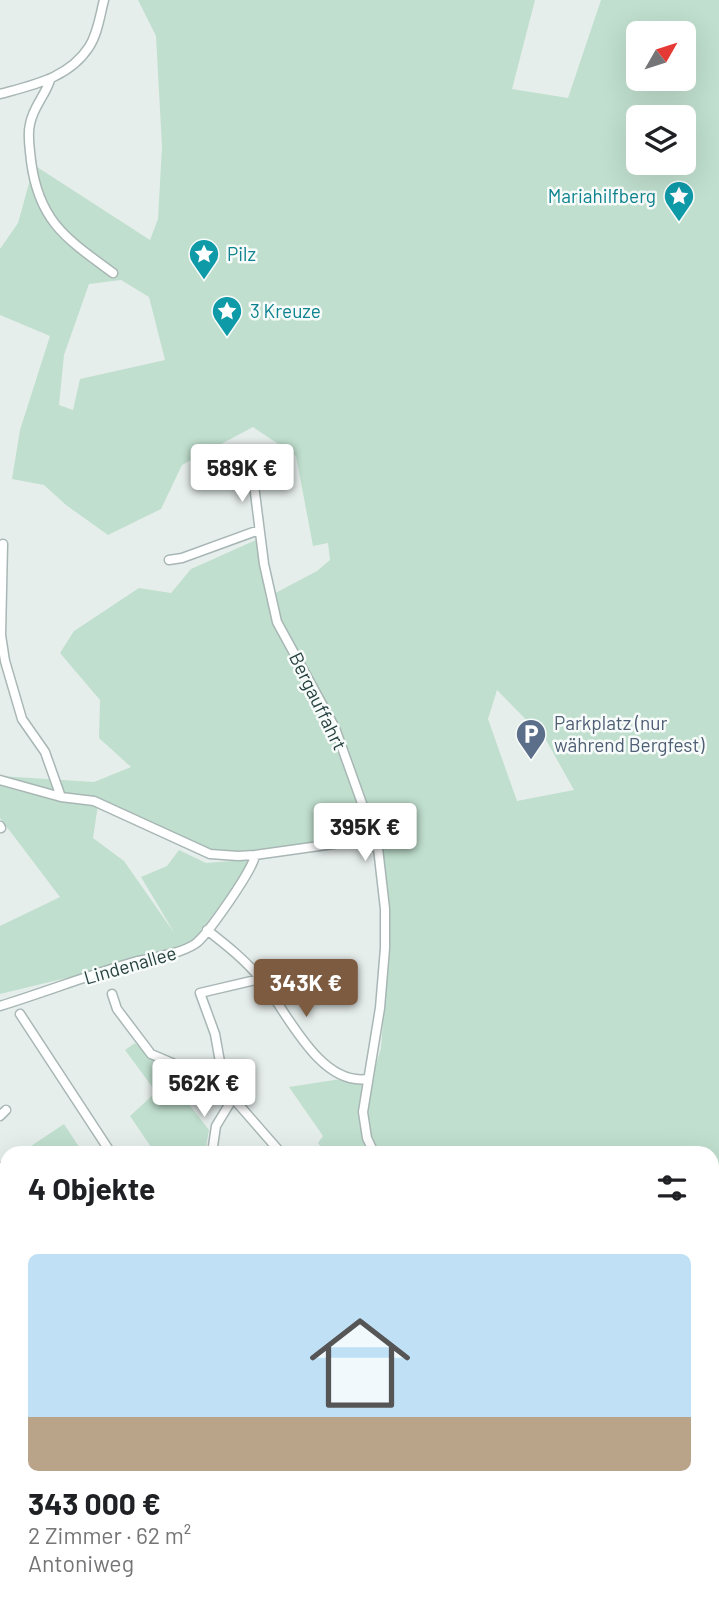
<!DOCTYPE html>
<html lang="de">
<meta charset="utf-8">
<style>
body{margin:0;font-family:Barlow,sans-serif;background:#f2f2f2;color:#202124;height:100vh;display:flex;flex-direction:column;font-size:26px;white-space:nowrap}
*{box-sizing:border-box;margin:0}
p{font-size:23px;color:#757577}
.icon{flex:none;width:38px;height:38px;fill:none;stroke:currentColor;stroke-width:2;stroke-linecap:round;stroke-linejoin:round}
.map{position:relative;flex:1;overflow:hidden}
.drawer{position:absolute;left:0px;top:1146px;width:719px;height:471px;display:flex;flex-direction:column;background:#fff;border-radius:21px 21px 0 0;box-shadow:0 7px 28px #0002}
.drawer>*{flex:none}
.needle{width:46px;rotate:51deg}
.tools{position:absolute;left:626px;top:21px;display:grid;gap:14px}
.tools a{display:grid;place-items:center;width:70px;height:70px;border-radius:10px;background:#fff;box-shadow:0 7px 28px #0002;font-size:35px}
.price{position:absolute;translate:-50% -60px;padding:0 16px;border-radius:7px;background:#fff;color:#222;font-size:23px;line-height:46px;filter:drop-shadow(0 2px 4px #0008)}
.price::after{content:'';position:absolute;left:50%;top:42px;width:21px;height:16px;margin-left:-10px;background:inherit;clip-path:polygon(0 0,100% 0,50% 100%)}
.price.on{background:#7d5b41;color:#fff}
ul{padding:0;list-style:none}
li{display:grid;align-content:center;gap:14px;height:371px;padding:0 28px}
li+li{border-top:2px solid #e0e0e0}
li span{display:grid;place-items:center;height:217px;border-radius:10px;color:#555}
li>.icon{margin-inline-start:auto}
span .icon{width:126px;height:126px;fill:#fffc;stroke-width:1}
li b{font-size:30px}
h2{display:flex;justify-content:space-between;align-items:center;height:84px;padding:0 28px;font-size:30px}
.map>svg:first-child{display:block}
</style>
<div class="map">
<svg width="719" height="1616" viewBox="0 0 719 1616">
<rect width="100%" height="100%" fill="#e6eeec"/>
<path fill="#c0dfce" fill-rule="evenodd" d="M 138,0 L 535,0 L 512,89 L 568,98 L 601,0 L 719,0 L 719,1259 L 712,1259 L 712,1153 L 325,1153 L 318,1143 L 323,1136 L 289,1087 L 341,1079 L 372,1078 L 381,1048 L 386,981 L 380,845 L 339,743 L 363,824 L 370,837 L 211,856 L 98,805 L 93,838 L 124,861 L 175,934 L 141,877 L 167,866 L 179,850 L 206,863 L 256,859 L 186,949 L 0,994 L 0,926 L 60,897 L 0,818 L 0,776 L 94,782 L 131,767 L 99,738 L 100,700 L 60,653 L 74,631 L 139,588 L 171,593 L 191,569 L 256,540 L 266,598 L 317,571 L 330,560 L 328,543 L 313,546 L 296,456 L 253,427 L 182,465 L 161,509 L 108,535 L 66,505 L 44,485 L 12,479 L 20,430 L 50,336 L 0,315 L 0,249 L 18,223 L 34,165 L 150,240 L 158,219 L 162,147 L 156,36 ZM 639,33 L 684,33 L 684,79 L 639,79 ZM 639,117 L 684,117 L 684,163 L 639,163 ZM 121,280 L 149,297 L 165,360 L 80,379 L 73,410 L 59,405 L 64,355 L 89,284 ZM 497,690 L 546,740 L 574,790 L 517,801 L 488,719 Z
M 135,1043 L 162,1067 L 190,1077 L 177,1089 L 209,1130 L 206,1147 L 185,1147 L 185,1153 L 155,1153 L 130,1116 L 156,1092 L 125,1050 Z
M 64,1124 L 83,1153 L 32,1153 L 28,1148 Z
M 719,1300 L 719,1393 L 712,1412 L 712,1333 Z
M 719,1580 L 719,1616 L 689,1616 L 694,1610 L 712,1610 L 712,1585 Z
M 0,1581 L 7,1585 L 7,1610 L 49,1610 L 49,1616 L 0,1616 Z"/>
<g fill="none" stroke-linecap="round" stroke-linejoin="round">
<g stroke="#a8b7b5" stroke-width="11">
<path id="minor" d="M 50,80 C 45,96 33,107 30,124 C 27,136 30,149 31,161 C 39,222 67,239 113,273
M 0,94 C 33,85 69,78 89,47 C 98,33 100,15 104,0
M 227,472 L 253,477 L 264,564 L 277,622 L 335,728 L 378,848 L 385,909 L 385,948 L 380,1008 L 363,1112 L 367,1138 L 374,1153
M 229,482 L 232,471
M 3,544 L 1,635 L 5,661 L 22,719 L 45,752 L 61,797
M 169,560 L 182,558 L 259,530
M 0,780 L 61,797 L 94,801 L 210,854 L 238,856 L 255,855 L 355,841 L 378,848
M 0,826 L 1,828
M 207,930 C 226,945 244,959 259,977 C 286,1009 318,1086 367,1079
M 260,979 L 200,993 L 215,1034 L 222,1073 L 233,1098 L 281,1153
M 112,994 L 117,1009 L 151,1054 L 198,1074 L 222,1073
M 0,1006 C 45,992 89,975 134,962 C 153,957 178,955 195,944 C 206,937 255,867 255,855
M 20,1014 L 111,1153
M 0,1116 L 6,1110
M 212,1153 L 216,1126 L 233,1098
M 0,1167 L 7,1175
M 0,1277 L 7,1278
M 0,1378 L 7,1383
M 712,1431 L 719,1410
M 0,1465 L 7,1457
M 712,1493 L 719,1489
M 712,1576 L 719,1566
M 108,1610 L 113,1616
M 327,1610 L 331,1616
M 444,1610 L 448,1616
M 516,1610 L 518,1612
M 563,1610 L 596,1616
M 134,1616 L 145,1610
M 280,1616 L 287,1610
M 685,1616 L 689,1610"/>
</g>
<g stroke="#c2cac9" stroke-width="14">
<path id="major" d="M 0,1565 L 7,1569
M 66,1610 L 73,1616"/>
</g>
<use href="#minor" stroke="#fff" stroke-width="8"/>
<use href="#major" stroke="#6ca3a0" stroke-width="10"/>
</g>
<defs>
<g id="sight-pin" transform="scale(1.575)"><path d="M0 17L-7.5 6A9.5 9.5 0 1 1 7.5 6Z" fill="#0f9aa8" stroke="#f7fbf9"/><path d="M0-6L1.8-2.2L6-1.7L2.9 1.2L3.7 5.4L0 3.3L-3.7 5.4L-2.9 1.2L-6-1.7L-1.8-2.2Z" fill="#fff"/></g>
<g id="parking-pin" transform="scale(1.575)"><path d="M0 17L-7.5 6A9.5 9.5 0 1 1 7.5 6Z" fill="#5c6f8a" stroke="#f7fbf9"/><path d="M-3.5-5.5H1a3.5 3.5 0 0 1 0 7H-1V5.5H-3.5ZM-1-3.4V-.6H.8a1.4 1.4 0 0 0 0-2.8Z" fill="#fff"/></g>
</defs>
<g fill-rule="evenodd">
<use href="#sight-pin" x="679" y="196"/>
<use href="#sight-pin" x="204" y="254"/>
<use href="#sight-pin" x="227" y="311"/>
<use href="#parking-pin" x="531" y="734"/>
</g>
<g text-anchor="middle" stroke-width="5" stroke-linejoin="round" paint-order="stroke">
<g font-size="19" fill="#0d838f" stroke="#f7fbf9" text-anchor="start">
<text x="656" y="203" text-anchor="end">Mariahilfberg</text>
<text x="227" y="261">Pilz</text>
<text x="250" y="318">3 Kreuze</text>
</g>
<g font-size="19" fill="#25413f" stroke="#f7fbf9">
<text transform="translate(318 701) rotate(64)" y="7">Bergauffahrt</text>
<text transform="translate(130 965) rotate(-16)" y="7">Lindenallee</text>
</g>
<g font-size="19" fill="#4e5e75" stroke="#f7fbf9" text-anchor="start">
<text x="554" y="730">Parkplatz (nur<tspan x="554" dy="22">während Bergfest)</tspan></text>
</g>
</g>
</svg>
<div class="tools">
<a><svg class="needle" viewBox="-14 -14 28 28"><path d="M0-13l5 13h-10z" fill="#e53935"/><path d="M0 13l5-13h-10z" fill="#757577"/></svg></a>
<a><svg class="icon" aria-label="layers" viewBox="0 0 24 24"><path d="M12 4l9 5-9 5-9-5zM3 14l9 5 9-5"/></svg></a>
</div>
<b class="price" style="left:242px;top:504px">589K €</b>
<b class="price" style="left:365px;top:863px">395K €</b>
<b class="price on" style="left:306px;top:1019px">343K €</b>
<b class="price" style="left:204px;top:1119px">562K €</b>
<section class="drawer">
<h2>4 Objekte<svg class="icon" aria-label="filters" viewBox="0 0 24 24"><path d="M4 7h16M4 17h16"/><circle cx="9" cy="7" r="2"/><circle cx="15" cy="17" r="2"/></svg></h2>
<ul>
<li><span style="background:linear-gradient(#bfe0f5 75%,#b9a48a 0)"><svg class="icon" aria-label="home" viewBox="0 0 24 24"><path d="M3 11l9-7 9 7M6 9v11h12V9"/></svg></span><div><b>343 000 €</b><p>2 Zimmer · 62 m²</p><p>Antoniweg</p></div></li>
</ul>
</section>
</div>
